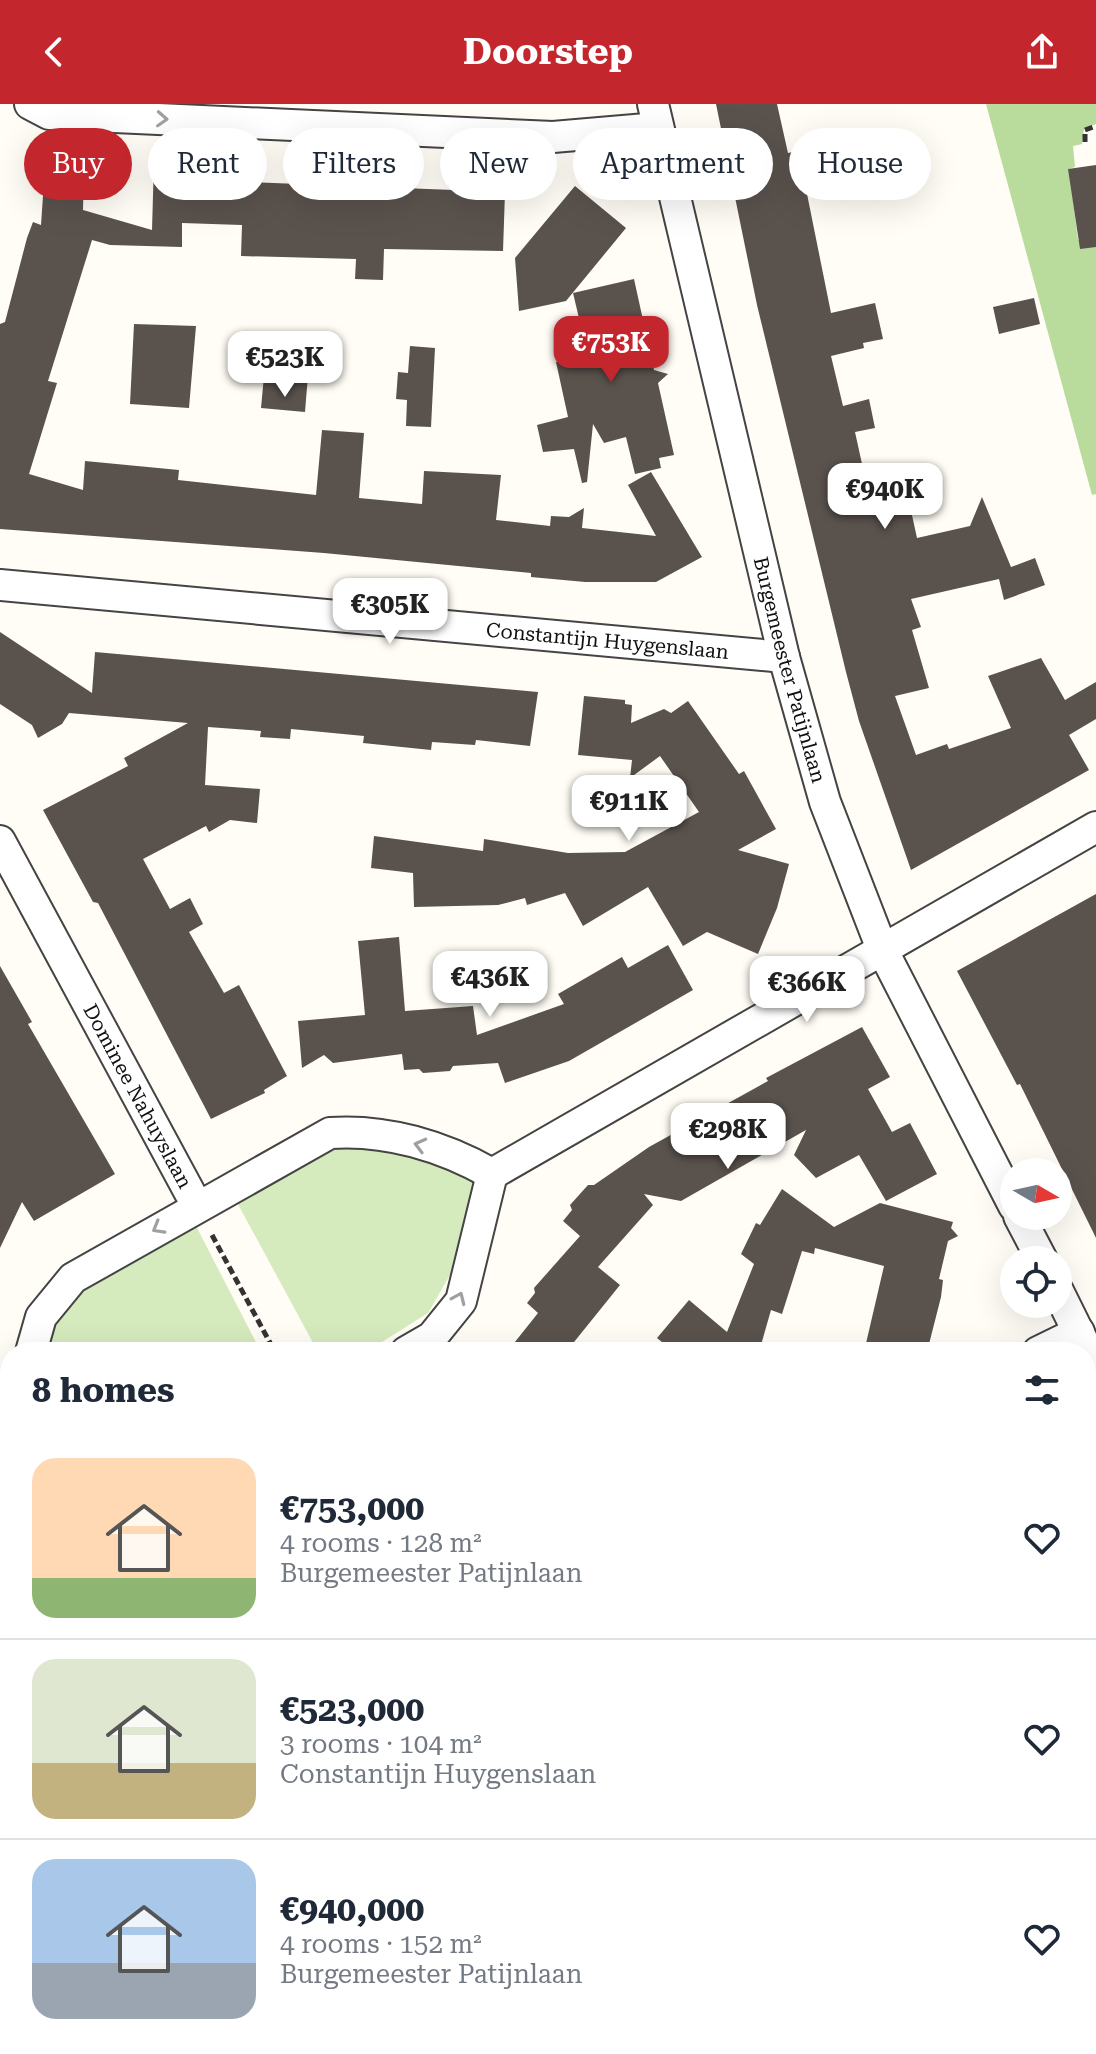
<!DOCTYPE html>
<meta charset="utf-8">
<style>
body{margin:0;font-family:"Roboto Serif",serif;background:#f6f6f7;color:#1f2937;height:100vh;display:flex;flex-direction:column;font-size:30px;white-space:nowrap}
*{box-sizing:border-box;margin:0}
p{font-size:26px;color:#747a83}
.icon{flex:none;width:44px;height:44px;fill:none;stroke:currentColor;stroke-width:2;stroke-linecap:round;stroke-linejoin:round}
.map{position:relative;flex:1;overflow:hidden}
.sheet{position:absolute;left:0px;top:1238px;width:1096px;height:712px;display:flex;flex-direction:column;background:#fff;border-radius:32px 32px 0 0;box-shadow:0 8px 32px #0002}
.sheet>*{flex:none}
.guide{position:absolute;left:24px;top:24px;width:1048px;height:72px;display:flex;gap:16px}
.needle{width:52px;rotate:99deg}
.controls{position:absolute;left:1000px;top:1054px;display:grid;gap:16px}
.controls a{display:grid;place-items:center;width:72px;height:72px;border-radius:50%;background:#fff;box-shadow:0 8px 32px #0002;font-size:40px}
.price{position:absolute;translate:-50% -68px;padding:0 18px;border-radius:16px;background:#fff;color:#222;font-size:26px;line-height:52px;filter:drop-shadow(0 2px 4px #0008)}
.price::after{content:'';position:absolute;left:50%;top:48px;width:24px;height:18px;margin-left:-12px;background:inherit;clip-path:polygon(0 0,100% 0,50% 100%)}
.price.selected{background:#c4262e;color:#fff}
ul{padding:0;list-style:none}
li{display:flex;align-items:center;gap:24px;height:200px;padding:0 32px}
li+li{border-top:2px solid #e0e1e3}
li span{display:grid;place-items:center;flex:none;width:224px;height:160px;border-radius:24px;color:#555}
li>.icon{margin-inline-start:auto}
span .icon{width:96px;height:96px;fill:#fffc;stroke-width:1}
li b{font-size:34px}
h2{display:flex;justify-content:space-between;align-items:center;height:96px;padding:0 32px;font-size:34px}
.chip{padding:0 28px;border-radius:36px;background:#fff;box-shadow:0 8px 32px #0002;font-size:28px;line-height:72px}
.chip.selected{background:#c4262e;color:#fff}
header{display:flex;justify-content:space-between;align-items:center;height:104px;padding:0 32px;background:#c4262e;color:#fff;font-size:36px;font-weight:700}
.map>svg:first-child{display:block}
</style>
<header><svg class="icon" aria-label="back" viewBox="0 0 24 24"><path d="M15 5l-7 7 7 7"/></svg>Doorstep<svg class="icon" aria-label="share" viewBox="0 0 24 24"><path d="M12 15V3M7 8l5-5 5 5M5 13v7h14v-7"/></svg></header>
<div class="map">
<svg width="1096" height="1950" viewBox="0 0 1096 1950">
<rect width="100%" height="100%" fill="#fffdf5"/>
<path fill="#d5ebbd" d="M 338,1032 L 474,1065 L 476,1126 L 428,1209 L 366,1248 L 318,1248 L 233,1091 Z
M 195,1120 L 261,1248 L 42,1248 L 62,1206 L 82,1183 Z"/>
<path fill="#b9dc9c" d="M 986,0 L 1096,0 L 1096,20 L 1084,25 L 1082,40 L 1073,42 L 1075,63 L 1069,65 L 1078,136 L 1094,134 L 1096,140 L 1096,390 L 1092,391 Z"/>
<path fill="#5a524d" d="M 716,0 L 777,0 L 788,49 L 806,45 L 812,73 L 804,75 L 831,209 L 875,199 L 883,235 L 863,239 L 864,244 L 831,252 L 843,302 L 869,295 L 875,324 L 855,328 L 866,378 L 903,370 L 917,434 L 970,422 L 982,393 L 1011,463 L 1035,454 L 1045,481 L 1004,496 L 999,475 L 911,495 L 921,523 L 912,526 L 929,584 L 895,592 L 916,651 L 947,640 L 949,645 L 1011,624 L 988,572 L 1041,554 L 1065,596 L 1096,578 L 1096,615 L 1069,631 L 1089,666 L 911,766 L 859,617 L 846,568 L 757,201 Z
M 154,57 L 172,75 L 505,88 L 503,147 L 384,145 L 383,176 L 355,175 L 356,155 L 241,152 L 242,121 L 182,119 L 182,143 L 110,141 L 92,136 L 48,277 L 57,279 L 29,370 L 83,386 L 85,357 L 179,366 L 178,376 L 316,391 L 322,326 L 364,329 L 359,394 L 422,400 L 424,367 L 501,371 L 496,416 L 550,422 L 551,412 L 569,413 L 584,404 L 582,424 L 656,432 L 628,381 L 651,368 L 702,453 L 656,478 L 585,478 L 531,473 L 531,469 L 324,449 L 0,425 L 0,220 L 5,218 L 27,134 L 33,118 L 41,121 L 44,77 L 50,73 L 50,59 L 84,60 L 83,106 L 152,126 Z
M 1096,61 L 1096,143 L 1080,145 L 1068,65 Z
M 575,82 L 626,124 L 566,197 L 519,207 L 515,154 Z
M 634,175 L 654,266 L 668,270 L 658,279 L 674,351 L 659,354 L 661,364 L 635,370 L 626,333 L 604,339 L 593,320 L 587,378 L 582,379 L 574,345 L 543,348 L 537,321 L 568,313 L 556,258 L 588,252 L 573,189 Z
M 1034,194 L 1040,220 L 999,230 L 993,203 Z
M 134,220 L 196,222 L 189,304 L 130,300 Z
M 261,233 L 311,234 L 305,308 L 261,304 L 264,272 L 256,271 Z
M 410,242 L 435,244 L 431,323 L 406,322 L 407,296 L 396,295 L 398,268 L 408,269 Z
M 0,528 L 92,589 L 95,548 L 538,588 L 530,642 L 476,636 L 475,641 L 432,638 L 431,646 L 363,639 L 364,632 L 291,625 L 290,635 L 260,633 L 261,627 L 208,623 L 205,681 L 260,685 L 257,719 L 230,716 L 209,728 L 206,722 L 143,755 L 170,805 L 190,794 L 203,820 L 189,828 L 224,889 L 239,881 L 287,972 L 264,986 L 265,989 L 211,1015 L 98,799 L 93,798 L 43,706 L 128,662 L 124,654 L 188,619 L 69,609 L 62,620 L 38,634 L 32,621 L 0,600 Z
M 584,592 L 625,596 L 625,600 L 632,601 L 631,619 L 664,605 L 671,609 L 688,597 L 739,670 L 744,667 L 776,725 L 738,746 L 789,760 L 777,804 L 758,850 L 707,828 L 683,842 L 648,783 L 583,822 L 565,789 L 527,801 L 525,794 L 498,801 L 414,803 L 413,769 L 371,764 L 374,732 L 483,747 L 484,735 L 568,749 L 625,748 L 699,708 L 660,652 L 630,674 L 632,656 L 578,651 Z
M 1096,790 L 1096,1134 L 1020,980 L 1017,981 L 957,867 Z
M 399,833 L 405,907 L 473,902 L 477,931 L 564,900 L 558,890 L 622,853 L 628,864 L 668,841 L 693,886 L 569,957 L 505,979 L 498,959 L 453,962 L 450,967 L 423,969 L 419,965 L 404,966 L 402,950 L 333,959 L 324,951 L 302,964 L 298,917 L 365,911 L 358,837 Z
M 0,862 L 32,918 L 28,920 L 115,1070 L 34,1117 L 22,1098 L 0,1144 Z
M 862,923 L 890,973 L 868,985 L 892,1028 L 910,1019 L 937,1070 L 886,1097 L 859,1051 L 816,1074 L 794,1051 L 806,1026 L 681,1097 L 644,1090 L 653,1101 L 598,1163 L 620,1181 L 566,1248 L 507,1248 L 538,1209 L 527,1199 L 535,1189 L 534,1184 L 580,1132 L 563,1117 L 572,1106 L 570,1101 L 588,1081 L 594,1081 L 649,1043 L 768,977 L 766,974 Z
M 782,1085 L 834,1123 L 880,1099 L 953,1118 L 951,1124 L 958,1132 L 948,1137 L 939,1175 L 943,1176 L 941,1193 L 927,1248 L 864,1248 L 884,1162 L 815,1144 L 814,1150 L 802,1147 L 782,1210 L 771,1206 L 759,1248 L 674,1248 L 657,1234 L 689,1196 L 727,1228 L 754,1160 L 741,1150 L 756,1119 L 760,1121 Z"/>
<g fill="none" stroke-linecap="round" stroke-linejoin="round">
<g stroke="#444" stroke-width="34">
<g id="minor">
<path d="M 30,0 L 49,10 L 553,33 L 658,24"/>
<path id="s1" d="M 653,0 L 784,553 L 825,698 L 882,845 L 1014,1102"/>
<path id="s2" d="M 0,481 L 784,553"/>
<path id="s3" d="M 0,737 L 197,1102"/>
<path d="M 1019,1112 L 1042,1156"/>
<path d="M 1058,1187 L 1096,1264"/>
<path d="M 31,1248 L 41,1213 L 73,1174 L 330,1029 C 386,1025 443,1042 492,1070"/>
<path d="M 406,1248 L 432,1233 L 461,1197 L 492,1070 L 1096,723"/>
<path d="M 1038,1248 L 1079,1228"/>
<path d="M 0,1346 L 5,1344 L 10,1325"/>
<path d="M 0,1841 L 10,1844"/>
<path d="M 277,1940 L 301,1950"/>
<path d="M 647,1940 L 657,1950"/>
<path d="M 801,1950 L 804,1940"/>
</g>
</g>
<path stroke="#333" stroke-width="5" stroke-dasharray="8 4" stroke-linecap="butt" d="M 1085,38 L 1085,26 L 1096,22
M 212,1131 L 275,1248"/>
<use href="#minor" stroke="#fff" stroke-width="30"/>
</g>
<defs><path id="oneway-chevron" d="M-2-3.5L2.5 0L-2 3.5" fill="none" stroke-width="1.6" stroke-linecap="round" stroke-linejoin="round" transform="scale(2)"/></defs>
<g stroke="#a0a0a0">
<use href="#oneway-chevron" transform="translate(162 15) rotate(3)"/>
<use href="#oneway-chevron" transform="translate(420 1041) rotate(-165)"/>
<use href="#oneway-chevron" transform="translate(158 1124) rotate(150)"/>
<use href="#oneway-chevron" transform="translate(459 1194) rotate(-66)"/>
</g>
<g text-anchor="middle" stroke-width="8" stroke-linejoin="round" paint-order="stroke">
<g font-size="20" fill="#111" stroke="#fff">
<text dy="7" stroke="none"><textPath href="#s2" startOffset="610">Constantijn Huygenslaan</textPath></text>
<text dy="7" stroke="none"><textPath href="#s1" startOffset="582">Burgemeester Patijnlaan</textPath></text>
<text dy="7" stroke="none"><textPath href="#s3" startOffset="290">Dominee Nahuyslaan</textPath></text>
</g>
</g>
</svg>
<div class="controls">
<a><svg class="needle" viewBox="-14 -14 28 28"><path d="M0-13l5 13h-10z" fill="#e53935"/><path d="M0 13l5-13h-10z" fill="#747a83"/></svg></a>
<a><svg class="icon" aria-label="locate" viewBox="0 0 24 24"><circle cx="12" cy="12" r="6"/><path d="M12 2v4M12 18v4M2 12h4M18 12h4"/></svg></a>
</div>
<b class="price selected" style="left:611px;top:280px">€753K</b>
<b class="price" style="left:285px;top:295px">€523K</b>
<b class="price" style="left:885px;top:427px">€940K</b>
<b class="price" style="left:390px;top:542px">€305K</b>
<b class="price" style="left:629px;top:739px">€911K</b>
<b class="price" style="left:490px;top:915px">€436K</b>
<b class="price" style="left:807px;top:920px">€366K</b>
<b class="price" style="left:728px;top:1067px">€298K</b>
<div class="guide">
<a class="chip selected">Buy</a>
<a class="chip">Rent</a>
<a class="chip">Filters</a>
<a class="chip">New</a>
<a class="chip">Apartment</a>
<a class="chip">House</a>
</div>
<section class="sheet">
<h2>8 homes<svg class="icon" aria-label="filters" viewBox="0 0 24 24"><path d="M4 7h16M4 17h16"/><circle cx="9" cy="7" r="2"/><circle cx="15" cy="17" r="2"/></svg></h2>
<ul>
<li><span style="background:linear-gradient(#ffd9b3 75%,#8fb573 0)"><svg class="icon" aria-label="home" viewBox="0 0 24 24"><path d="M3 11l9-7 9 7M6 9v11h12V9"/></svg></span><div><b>€753,000</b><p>4 rooms · 128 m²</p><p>Burgemeester Patijnlaan</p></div><svg class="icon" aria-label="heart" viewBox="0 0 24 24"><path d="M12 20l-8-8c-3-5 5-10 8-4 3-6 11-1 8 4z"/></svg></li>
<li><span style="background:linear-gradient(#dfe7d0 65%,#c2b280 0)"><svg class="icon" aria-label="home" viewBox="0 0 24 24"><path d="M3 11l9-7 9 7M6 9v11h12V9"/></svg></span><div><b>€523,000</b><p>3 rooms · 104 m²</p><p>Constantijn Huygenslaan</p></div><svg class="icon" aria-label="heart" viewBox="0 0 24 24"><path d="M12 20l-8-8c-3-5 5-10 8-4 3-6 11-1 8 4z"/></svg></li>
<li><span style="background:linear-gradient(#a9c7e8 65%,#9aa5b1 0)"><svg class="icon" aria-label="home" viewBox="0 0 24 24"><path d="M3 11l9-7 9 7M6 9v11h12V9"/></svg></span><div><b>€940,000</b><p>4 rooms · 152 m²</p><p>Burgemeester Patijnlaan</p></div><svg class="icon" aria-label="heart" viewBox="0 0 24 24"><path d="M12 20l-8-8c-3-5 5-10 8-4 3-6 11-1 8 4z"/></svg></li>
</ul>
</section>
</div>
